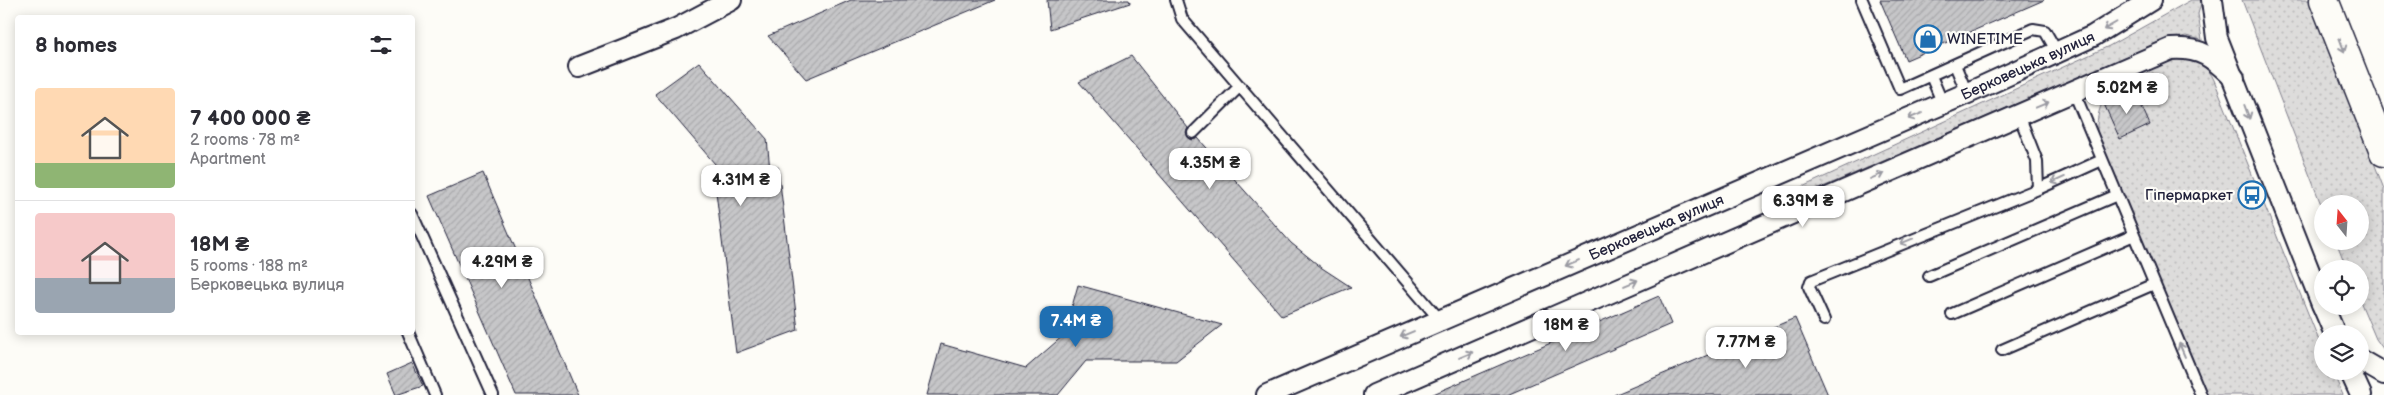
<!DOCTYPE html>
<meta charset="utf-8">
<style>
body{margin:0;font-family:"Balsamiq Sans",sans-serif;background:#f2f2f3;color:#2b2b33;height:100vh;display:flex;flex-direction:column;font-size:19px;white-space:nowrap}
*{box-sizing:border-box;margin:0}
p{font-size:16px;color:#7c7c81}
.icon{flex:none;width:28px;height:28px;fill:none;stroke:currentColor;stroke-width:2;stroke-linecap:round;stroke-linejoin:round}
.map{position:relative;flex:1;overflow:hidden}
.side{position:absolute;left:15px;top:15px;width:400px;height:320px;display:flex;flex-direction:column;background:#fff;border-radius:5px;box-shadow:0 2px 12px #0003}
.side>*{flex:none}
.needle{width:32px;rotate:343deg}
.tools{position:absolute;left:2314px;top:195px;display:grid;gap:10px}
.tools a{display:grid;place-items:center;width:55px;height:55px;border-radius:50%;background:#fff;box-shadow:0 2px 12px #0003;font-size:25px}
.price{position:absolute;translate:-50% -42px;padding:0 11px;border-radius:10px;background:#fff;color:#222;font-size:16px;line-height:32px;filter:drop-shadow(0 1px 2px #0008)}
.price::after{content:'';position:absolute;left:50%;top:30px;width:15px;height:11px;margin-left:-8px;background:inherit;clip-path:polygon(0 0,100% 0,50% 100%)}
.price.current{background:#1f6fb2;color:#fff}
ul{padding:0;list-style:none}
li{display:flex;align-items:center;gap:15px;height:125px;padding:0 20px}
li+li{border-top:1px solid #e1e1e2}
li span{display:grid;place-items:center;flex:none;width:140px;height:100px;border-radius:5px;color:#555}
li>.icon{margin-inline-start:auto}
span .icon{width:60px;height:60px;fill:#fffc;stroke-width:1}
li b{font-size:21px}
h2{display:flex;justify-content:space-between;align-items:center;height:60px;padding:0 20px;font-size:21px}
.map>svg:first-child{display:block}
</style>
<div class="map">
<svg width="2384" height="395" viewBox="0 0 2384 395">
<defs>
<pattern id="grass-dots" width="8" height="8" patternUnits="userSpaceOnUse" patternTransform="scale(1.25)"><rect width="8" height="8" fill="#dddcdb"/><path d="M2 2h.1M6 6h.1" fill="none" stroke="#bdbcbd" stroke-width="1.8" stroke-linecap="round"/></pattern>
<pattern id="building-hatch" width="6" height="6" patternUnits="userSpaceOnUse" patternTransform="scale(1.25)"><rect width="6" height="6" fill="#c6c6c8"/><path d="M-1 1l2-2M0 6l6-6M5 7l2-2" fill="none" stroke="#aaaaad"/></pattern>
</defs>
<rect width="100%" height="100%" fill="#fdfcf7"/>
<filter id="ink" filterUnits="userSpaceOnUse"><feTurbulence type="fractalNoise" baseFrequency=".02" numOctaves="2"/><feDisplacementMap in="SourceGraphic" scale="10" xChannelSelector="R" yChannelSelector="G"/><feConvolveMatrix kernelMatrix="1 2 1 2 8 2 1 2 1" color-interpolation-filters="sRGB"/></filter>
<g filter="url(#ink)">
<path fill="url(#grass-dots)" stroke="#807f8b" d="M 2191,0 L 2202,0 L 2198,14 L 2202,40 L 2186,36 L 2163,41 L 1804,195 L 1800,194 L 1800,188 L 2109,46 Z
M 2242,0 L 2312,0 L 2384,189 L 2384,350 L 2376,339 L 2360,301 L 2360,269 L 2347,269 L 2336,241 L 2360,241 L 2360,204 L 2322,204 L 2322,207 Z
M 2185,57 C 2199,63 2208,66 2214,80 L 2322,348 L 2322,371 L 2332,371 L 2343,395 L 2207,395 L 2097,135 C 2094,80 2140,65 2185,57 Z"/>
<path fill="url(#building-hatch)" stroke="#22223b" d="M 851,0 L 995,0 L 806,79 L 768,36 Z
M 1047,0 L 1129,0 L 1130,3 L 1050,29 Z
M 1880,0 L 2044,0 L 1906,60 Z
M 1131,56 L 1188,128 L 1186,132 L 1188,137 L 1192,140 L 1198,138 L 1291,243 L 1322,268 L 1351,287 L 1282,316 L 1079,82 Z
M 699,62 L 767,139 L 770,170 L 778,167 L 798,330 L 736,353 L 716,192 L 733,185 L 655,94 Z
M 2135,91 L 2150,125 L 2120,139 L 2104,104 Z
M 483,173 L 556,343 L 578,395 L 516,395 L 429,196 Z
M 1078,285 L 1222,325 L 1176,361 L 1086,361 L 1058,395 L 927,395 L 941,344 L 1026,368 L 1064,335 Z
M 1659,296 L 1671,324 L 1507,395 L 1431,395 Z
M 1795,318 L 1828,395 L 1614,395 Z
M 412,363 L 423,386 L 396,395 L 387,374 Z"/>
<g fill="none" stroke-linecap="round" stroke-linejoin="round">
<g stroke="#22223b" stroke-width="14">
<path id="service" d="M 1176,0 L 1182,19 L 1440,320
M 1862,0 L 1900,89 L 2033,29 L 2045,31 L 2057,52
M 1955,65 L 1967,93
M 1931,76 L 1943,104
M 2074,92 L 2201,395
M 2019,115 L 2037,161 L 2038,189
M 1193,133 L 1240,86
M 412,214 L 493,395
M 1929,276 L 2117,195
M 1952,314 L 2134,235
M 1824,320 L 1809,287 L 1811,281 L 2038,189 L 2102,160
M 408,332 L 435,395
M 2002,350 L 2154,284"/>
</g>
<g stroke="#22223b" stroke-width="24">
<g id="minor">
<path d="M 2212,0 L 2217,38 L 2322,304"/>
<path d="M 579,67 L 676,29 L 731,0"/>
<path d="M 2323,306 L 2335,334"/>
<path d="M 2360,360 L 2384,374"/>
<path d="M 2350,371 L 2361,395"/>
<path id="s1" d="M 1267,395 L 1977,89 L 2093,36 L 2151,0"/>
<path d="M 1374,395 L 2171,49 C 2202,47 2213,58 2234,78"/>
</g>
</g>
<g stroke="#22223b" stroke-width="31">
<path id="trunk" d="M 2324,0 L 2384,152"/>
</g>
<use href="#service" stroke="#fdfcf7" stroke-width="10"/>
<use href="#minor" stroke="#fdfcf7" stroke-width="20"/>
<use href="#trunk" stroke="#fdfcf7" stroke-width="28"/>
</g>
<defs><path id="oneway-shaft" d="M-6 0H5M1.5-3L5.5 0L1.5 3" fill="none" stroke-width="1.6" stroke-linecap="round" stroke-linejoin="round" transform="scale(1.25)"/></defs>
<g stroke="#9a9aa2">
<use href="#oneway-shaft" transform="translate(2110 26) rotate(150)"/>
<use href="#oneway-shaft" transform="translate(2342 45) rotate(69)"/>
<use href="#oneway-shaft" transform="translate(2042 105) rotate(-23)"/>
<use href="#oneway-shaft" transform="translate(2247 112) rotate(69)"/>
<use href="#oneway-shaft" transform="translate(1915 116) rotate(157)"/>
<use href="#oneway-shaft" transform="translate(1877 176) rotate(-23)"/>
<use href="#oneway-shaft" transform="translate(2058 180) rotate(156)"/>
<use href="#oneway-shaft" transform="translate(1907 241) rotate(158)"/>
<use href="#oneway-shaft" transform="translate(1572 263) rotate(157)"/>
<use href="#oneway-shaft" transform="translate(1631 283) rotate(-23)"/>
<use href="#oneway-shaft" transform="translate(1407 334) rotate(157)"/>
<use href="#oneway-shaft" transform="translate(2182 350) rotate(-113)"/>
<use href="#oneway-shaft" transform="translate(1466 355) rotate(-23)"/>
</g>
</g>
<defs>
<g id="shop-ring" transform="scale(1.4375)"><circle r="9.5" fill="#fdfcf7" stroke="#1f6fb2" stroke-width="1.5"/><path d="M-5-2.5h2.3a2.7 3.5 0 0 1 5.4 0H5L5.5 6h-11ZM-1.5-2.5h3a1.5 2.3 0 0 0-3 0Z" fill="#1f6fb2"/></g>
<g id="bus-ring" transform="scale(1.4375)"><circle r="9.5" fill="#fdfcf7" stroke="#1f6fb2" stroke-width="1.5"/><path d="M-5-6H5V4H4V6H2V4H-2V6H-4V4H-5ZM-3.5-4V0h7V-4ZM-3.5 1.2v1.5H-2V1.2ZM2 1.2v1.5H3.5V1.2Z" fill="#1f6fb2"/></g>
</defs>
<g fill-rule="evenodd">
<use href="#shop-ring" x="1928" y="39"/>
<use href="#bus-ring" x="2252" y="195"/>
</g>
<g text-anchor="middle" stroke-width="4.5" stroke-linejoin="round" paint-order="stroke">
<g font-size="15" fill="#22223b" stroke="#fdfcf7" text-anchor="start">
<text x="1947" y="44">WINETIME</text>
<text x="2233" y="200" text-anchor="end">Гіпермаркет</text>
</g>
<g font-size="15" fill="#22223b" stroke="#fdfcf7">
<text dy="5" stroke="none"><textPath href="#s1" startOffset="829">Берковецька вулиця</textPath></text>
<text dy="5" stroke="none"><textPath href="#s1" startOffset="424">Берковецька вулиця</textPath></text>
</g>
</g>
</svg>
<div class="tools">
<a><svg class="needle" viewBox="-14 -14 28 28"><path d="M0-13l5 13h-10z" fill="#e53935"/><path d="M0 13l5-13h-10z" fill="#7c7c81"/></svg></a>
<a><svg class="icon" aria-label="locate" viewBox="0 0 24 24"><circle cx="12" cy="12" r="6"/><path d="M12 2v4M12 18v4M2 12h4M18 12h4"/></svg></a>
<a><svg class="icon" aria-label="layers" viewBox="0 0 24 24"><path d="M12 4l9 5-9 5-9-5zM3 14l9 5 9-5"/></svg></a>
</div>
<b class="price" style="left:2127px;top:115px">5.02M ₴</b>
<b class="price" style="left:1210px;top:190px">4.35M ₴</b>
<b class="price" style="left:741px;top:207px">4.31M ₴</b>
<b class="price" style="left:1803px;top:228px">6.39M ₴</b>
<b class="price" style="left:502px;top:289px">4.29M ₴</b>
<b class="price current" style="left:1076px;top:348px">7.4M ₴</b>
<b class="price" style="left:1566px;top:352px">18M ₴</b>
<b class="price" style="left:1746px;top:369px">7.77M ₴</b>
<section class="side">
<h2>8 homes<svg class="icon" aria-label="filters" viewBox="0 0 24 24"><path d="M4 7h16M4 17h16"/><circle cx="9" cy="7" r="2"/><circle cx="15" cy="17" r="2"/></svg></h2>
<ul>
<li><span style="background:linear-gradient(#ffd9b3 75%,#8fb573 0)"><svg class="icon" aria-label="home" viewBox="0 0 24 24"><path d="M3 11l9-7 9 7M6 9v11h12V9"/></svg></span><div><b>7 400 000 ₴</b><p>2 rooms · 78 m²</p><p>Apartment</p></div></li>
<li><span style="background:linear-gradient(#f6c9c9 65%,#9aa5b1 0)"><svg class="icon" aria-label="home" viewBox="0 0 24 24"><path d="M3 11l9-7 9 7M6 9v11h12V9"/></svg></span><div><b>18M ₴</b><p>5 rooms · 188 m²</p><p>Берковецька вулиця</p></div></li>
</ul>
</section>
</div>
